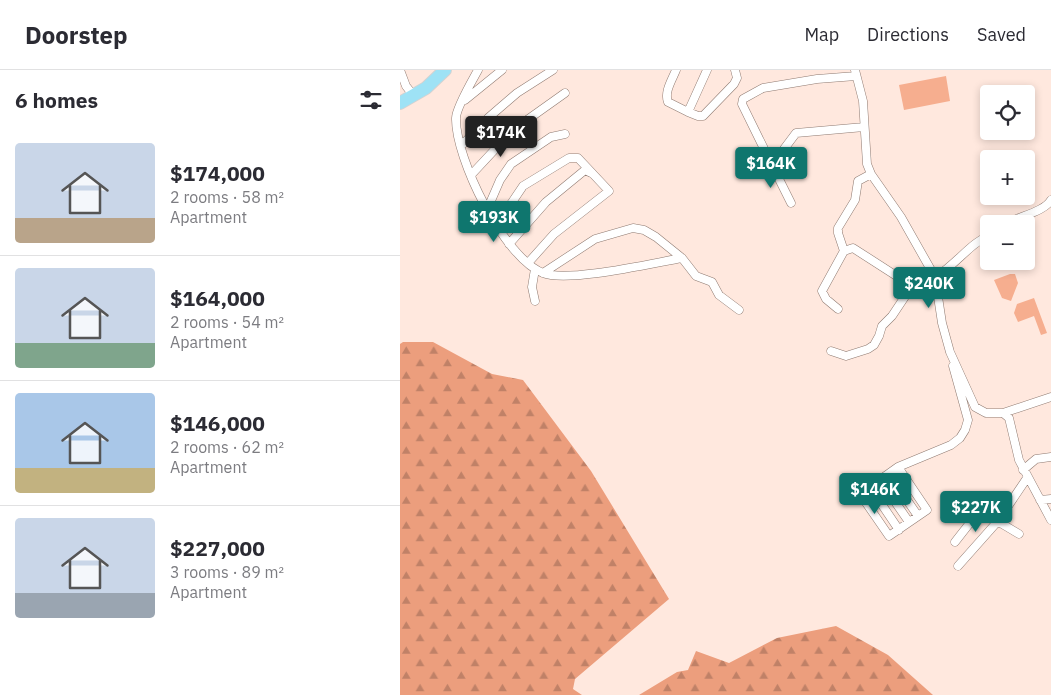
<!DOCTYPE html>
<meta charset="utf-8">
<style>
body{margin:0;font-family:"IBM Plex Sans",sans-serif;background:#f7f7f7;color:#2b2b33;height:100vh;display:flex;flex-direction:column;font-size:19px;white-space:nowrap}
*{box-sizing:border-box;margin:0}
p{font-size:16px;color:#7c7c81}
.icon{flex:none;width:28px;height:28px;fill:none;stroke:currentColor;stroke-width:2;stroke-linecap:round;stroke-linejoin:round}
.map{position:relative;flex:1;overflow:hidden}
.details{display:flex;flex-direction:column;background:#fff;width:400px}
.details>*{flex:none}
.controls{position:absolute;left:580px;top:15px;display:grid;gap:10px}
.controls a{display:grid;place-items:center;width:55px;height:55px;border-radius:5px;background:#fff;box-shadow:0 2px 8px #0003;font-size:25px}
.price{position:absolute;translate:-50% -42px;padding:0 11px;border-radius:5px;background:#0f766e;color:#fff;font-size:16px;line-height:32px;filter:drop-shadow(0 1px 2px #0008)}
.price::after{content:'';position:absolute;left:50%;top:30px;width:15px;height:11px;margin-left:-8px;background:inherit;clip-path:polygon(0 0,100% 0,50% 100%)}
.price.current{background:#222;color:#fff}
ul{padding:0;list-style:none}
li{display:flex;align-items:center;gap:15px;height:125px;padding:0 15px}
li+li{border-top:1px solid #e1e1e2}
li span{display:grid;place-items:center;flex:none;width:140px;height:100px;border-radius:5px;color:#555}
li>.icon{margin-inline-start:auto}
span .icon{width:60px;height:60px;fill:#fffc;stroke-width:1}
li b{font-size:21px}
h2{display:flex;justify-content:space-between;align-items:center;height:60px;padding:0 15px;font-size:21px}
header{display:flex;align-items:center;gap:30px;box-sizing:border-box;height:70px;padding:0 25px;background:#fff;border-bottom:1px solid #e1e1e2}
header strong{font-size:24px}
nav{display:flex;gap:28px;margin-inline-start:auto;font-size:18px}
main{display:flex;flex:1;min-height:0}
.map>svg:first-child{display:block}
</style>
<header>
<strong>Doorstep</strong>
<nav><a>Map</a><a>Directions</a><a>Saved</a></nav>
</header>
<main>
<section class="details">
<h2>6 homes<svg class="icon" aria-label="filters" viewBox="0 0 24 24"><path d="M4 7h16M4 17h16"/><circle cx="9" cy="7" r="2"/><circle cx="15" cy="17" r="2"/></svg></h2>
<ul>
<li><span style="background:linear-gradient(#c9d6e8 75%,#b9a48a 0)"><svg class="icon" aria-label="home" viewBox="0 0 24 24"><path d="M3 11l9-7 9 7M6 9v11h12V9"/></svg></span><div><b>$174,000</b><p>2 rooms · 58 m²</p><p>Apartment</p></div></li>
<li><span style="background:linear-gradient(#c9d6e8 75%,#7fa58c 0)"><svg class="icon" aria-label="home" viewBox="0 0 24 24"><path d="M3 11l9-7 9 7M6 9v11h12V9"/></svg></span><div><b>$164,000</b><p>2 rooms · 54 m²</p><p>Apartment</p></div></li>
<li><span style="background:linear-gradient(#a9c7e8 75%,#c2b280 0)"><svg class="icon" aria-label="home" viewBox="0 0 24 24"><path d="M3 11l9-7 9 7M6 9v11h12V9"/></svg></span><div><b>$146,000</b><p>2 rooms · 62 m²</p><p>Apartment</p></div></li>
<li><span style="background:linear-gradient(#c9d6e8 75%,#9aa5b1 0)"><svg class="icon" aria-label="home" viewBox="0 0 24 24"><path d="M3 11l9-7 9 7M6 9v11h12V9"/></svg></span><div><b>$227,000</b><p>3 rooms · 89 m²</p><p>Apartment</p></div></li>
</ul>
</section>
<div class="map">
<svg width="651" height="625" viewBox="0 0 651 625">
<defs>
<pattern id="forest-firs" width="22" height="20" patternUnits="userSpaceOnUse" patternTransform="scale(1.25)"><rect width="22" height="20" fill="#ec9e7d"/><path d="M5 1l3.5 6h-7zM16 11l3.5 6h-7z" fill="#c08167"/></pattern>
</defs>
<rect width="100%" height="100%" fill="#ffe8de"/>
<path fill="url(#forest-firs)" d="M 3,272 L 33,272 L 92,304 L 123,310 L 191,401 L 269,529 L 175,609 L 173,619 L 182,625 L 0,625 L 0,274 Z
M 436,556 L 488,585 L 533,625 L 239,625 L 277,602 L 288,600 L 296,581 L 329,593 L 377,568 Z"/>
<path fill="#f6ae8f" d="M 546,6 L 550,31 L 504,40 L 499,15 Z
M 610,204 L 615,204 L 618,213 L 611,231 L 602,228 L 594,210 Z
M 634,228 L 647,263 L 641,265 L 634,246 L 618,252 L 614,243 L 617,234 Z"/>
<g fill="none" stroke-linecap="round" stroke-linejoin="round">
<g stroke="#8f7a71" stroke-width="9">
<path id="minor" d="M 0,0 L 6,16 L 13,25
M 78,0 C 72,11 56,38 56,48 C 55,88 104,188 143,203 C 167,213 253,193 282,188
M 276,0 C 272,10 264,22 268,32 L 288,42 L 307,0
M 455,0 L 463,31 L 467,94 L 471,104 L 501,147 L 535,207 L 542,253 L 550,282 L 575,337 L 586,343 L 603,343 L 609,348 L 619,390 L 651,450
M 456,6 L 417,9 L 363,18 L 343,29 L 342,34 L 372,95 L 396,63 L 464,57
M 65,30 L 102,0
M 288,42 L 298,46 L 303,46 L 334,14 L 337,8 L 335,0
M 61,76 L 88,48 L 117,23 L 153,0
M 372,95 L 391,133
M 71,105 L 113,60 L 165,23
M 87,140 L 100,110 L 111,94 L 151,67 L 165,64
M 606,154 C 619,146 644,142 651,130
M 96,156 L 123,116 L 169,88 L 178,88 L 209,121 L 154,164 L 128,193
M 109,174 L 146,132 L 185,100 L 191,103
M 444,181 L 438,163 L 438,158 L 455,130 L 458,111 L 471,104
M 135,199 L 132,217 L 135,231
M 143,203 L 195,169 L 233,158 L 244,160 L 256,167 L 282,188 L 296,206 L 312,212 L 319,225 L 339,240
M 438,239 L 426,229 L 422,221 L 444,181 L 453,178 L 512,216 C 536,215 558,187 575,174 C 579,171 584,168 589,165
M 431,281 L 446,286 L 468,279 L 474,275 L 479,266 L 482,256 L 492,246 L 512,216
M 603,343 L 651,327
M 498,397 L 527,440 L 489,466 L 460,424 L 498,397 L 551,375 L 560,368 L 565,360 L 568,350 L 553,296
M 623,400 L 636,389 L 651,387
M 489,404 L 518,446
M 480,410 L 509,452
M 470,417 L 499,460
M 640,430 L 651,429
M 567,433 L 619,464
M 555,472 L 580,440
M 558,496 L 598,451 L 627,408"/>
</g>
<g stroke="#d4d2d1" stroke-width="14">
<path id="primary" d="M 0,33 L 26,18 L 45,0"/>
</g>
<use href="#minor" stroke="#fff" stroke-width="8"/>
<use href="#primary" stroke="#9ee2f5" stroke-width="12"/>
</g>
</svg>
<div class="controls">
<a><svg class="icon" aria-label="locate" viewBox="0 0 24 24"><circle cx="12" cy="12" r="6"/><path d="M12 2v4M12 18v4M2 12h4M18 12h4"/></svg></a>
<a>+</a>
<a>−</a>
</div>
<b class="price current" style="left:101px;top:88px">$174K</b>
<b class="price" style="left:371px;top:119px">$164K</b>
<b class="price" style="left:94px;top:173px">$193K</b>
<b class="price" style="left:529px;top:239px">$240K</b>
<b class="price" style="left:475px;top:445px">$146K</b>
<b class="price" style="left:576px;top:463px">$227K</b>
</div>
</main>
